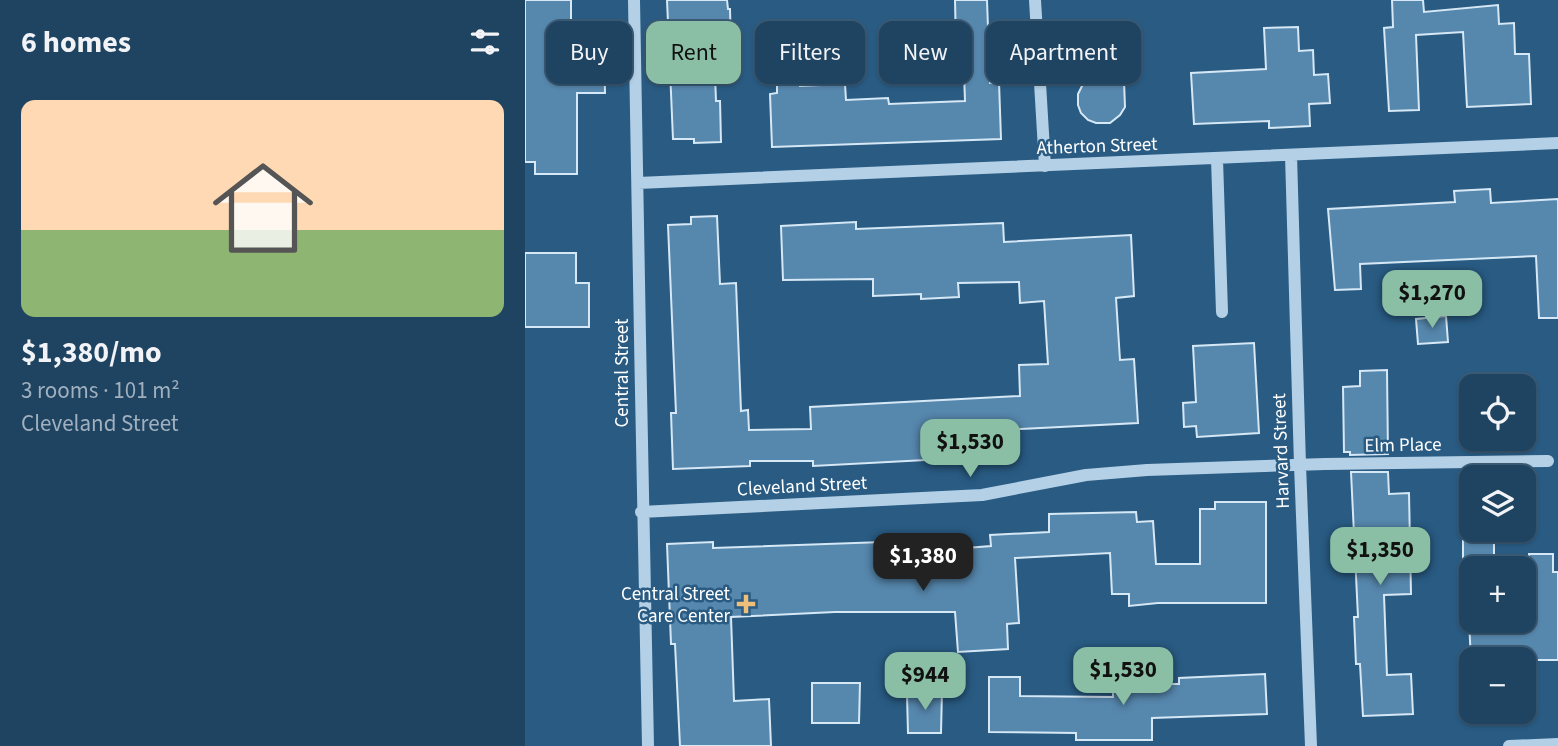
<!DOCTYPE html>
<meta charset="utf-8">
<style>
body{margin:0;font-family:"Source Sans 3",sans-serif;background:#274b68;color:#f1f3f6;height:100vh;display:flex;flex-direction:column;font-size:26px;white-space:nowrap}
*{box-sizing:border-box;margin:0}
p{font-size:23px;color:#a1b0be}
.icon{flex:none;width:38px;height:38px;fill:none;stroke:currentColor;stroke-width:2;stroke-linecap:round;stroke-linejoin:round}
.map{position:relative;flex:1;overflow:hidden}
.panel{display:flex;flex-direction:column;background:#1f4462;width:525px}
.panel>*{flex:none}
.guide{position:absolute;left:21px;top:21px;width:665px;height:63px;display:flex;gap:14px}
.controls{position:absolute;left:934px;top:374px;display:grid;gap:14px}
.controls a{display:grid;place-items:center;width:77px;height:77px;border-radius:14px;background:#1f4462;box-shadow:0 2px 5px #0004,0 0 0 2px #3c5c77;font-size:35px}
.price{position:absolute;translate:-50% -60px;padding:0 16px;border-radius:14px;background:#8abfa5;color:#111;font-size:23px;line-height:46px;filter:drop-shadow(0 2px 4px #0008)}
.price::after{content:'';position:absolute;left:50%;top:42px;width:21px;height:16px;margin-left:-10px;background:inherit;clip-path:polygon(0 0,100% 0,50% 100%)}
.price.current{background:#222;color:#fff}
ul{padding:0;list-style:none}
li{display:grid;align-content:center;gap:14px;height:371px;padding:0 21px}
li span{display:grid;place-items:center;height:217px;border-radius:14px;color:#555}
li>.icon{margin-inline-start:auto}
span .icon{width:126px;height:126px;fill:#fffc;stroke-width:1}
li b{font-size:30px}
h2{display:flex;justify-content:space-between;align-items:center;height:84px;padding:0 21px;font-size:30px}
.tag{padding:0 24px;border-radius:14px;background:#1f4462;box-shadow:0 2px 5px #0004,0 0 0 2px #3c5c77;font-size:24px;line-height:63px}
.tag.current{background:#8abfa5;color:#111}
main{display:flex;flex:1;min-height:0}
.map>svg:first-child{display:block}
</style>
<main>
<section class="panel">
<h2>6 homes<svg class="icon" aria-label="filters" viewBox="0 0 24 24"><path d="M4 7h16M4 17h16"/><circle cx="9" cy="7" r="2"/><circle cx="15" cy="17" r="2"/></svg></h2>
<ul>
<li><span style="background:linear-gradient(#ffd9b3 60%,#8fb573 0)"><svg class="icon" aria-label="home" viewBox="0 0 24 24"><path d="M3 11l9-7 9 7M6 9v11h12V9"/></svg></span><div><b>$1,380/mo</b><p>3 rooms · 101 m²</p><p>Cleveland Street</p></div></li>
</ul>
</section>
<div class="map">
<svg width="1033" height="746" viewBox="0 0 1033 746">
<rect width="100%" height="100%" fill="#295b83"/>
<path fill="#5687ad" stroke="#d6e8f5" stroke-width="2" d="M 0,0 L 46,0 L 46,39 L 79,38 L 80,93 L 52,93 L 52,174 L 10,174 L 10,162 L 0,162 Z
M 142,0 L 202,0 L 203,9 L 205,9 L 206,48 L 189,49 L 191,101 L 195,101 L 196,142 L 169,143 L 169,139 L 148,139 Z
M 430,0 L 462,0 L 465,83 L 474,82 L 476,139 L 247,147 L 245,94 L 252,93 L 252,80 L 274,79 L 275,86 L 320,84 L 321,100 L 363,98 L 364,104 L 440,101 L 438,46 L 431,47 Z
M 867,0 L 898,0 L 899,12 L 973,5 L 974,24 L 989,23 L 990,54 L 1004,54 L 1006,104 L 942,107 L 938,32 L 891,35 L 894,110 L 864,111 L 859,28 L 868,27 Z
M 773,27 L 774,51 L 788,50 L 789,75 L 803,74 L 805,103 L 784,104 L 785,126 L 744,128 L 744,121 L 669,124 L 666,73 L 741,69 L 739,28 Z
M 574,76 L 599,81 L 600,107 L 595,115 L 585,123 L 571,123 L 563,120 L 556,113 L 553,105 L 553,94 L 558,84 Z
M 965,189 L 966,203 L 1033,199 L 1033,318 L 1014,318 L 1011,256 L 835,264 L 836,289 L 810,290 L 803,209 L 930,202 L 929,191 Z
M 192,216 L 195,284 L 211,283 L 216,411 L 223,410 L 224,430 L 286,429 L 285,407 L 495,396 L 494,365 L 523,364 L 519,301 L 495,303 L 494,282 L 433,283 L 434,297 L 396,299 L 396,294 L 348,296 L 348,279 L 258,280 L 256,226 L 331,222 L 331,229 L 478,223 L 479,242 L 606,235 L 609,296 L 591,298 L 595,360 L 609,359 L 613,423 L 475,430 L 476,456 L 288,466 L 288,461 L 225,461 L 225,466 L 148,469 L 146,413 L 151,413 L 143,225 L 166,224 L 166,217 Z
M 0,253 L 51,253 L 51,283 L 64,283 L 64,327 L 0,327 Z
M 921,316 L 923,342 L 893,344 L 891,319 Z
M 729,343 L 734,433 L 672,437 L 671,426 L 659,427 L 658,403 L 671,402 L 668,346 Z
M 862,370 L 863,454 L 825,455 L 825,452 L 819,452 L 818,387 L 835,386 L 835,371 Z
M 826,472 L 863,472 L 864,494 L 884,493 L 886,594 L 859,595 L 862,675 L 886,674 L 888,714 L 838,716 L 835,664 L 831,664 L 829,617 L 833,617 Z
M 690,502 L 741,502 L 741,603 L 633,603 L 604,606 L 604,594 L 587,594 L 585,553 L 490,558 L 494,623 L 482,624 L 483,649 L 433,652 L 430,612 L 310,612 L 206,617 L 209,701 L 244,699 L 246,746 L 155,746 L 150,644 L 146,644 L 142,544 L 188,542 L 188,548 L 415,540 L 415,550 L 466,546 L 465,535 L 524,532 L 524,514 L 611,512 L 612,522 L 628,521 L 631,564 L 675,564 L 675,509 L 690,509 Z
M 938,531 L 969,531 L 969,569 L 938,569 Z
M 1004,554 L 1028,554 L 1028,572 L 1033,572 L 1033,660 L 946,660 L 944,621 L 1004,621 Z
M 740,674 L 742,714 L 627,718 L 627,740 L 551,740 L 551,733 L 464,732 L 464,677 L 495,677 L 495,696 L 588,697 L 588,684 L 654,684 L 654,678 Z
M 287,683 L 335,683 L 334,723 L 287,723 Z
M 389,690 L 417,690 L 416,733 L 383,733 L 382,695 L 389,695 Z"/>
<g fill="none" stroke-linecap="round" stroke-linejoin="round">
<path stroke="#b3d0e7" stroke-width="12" d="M 109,0 C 115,249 116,497 123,746
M 510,0 L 520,166
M 766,155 L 775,465 L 786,746
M 692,159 L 697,312
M 113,183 L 1033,143
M 116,512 L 457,495 L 561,475 L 622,470 L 800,464 L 1023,461
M 984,746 L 1033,744"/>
</g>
<path fill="#eebf7a" stroke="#295b83" stroke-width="2.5" d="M217.5 593.5h7v7h7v7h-7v7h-7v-7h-7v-7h7z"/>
<g text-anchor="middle" stroke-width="5" stroke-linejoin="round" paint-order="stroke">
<g font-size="19" fill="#fff" stroke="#295b83">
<text transform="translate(572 145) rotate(-2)" y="7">Atherton Street</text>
<text transform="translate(96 373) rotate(-90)" y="7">Central Street</text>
<text transform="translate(878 444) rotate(-1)" y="7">Elm Place</text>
<text transform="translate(755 451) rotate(-92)" y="7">Harvard Street</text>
<text transform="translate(277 485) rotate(-3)" y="7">Cleveland Street</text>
</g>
<g font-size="19" fill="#fff" stroke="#295b83" text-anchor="end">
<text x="205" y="600">Central Street<tspan x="205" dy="22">Care Center</tspan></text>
</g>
</g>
</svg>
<div class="controls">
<a><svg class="icon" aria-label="locate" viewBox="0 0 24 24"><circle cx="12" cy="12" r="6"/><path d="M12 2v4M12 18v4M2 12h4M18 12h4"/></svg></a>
<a><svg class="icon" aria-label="layers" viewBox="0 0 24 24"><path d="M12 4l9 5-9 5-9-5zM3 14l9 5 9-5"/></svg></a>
<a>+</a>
<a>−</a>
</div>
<b class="price" style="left:907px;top:330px">$1,270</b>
<b class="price" style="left:445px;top:479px">$1,530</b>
<b class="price" style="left:855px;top:587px">$1,350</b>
<b class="price current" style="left:398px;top:593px">$1,380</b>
<b class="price" style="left:598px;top:707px">$1,530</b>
<b class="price" style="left:400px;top:712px">$944</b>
<div class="guide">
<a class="tag">Buy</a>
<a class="tag current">Rent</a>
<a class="tag">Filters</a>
<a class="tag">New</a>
<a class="tag">Apartment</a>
</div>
</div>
</main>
